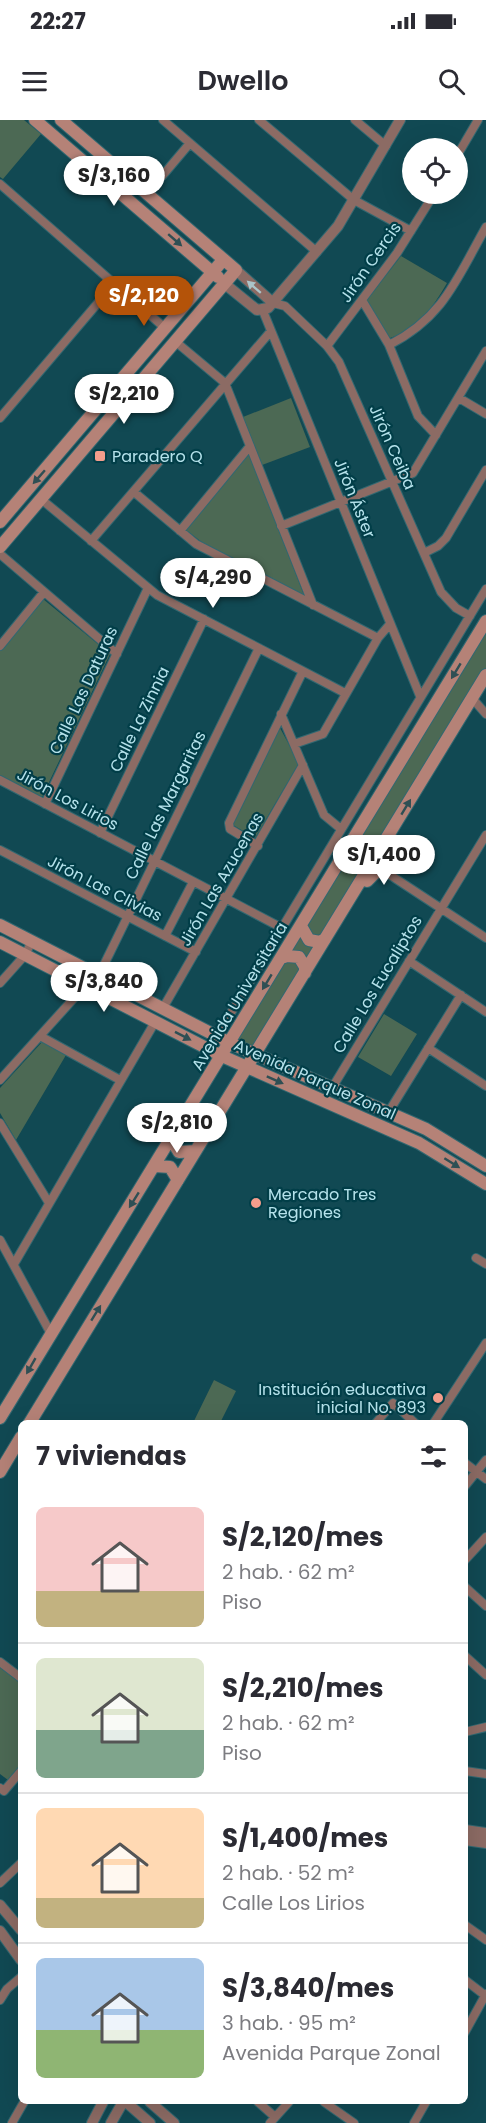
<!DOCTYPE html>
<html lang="es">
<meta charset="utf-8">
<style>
body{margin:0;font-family:Poppins,sans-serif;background:#f7f7f7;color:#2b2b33;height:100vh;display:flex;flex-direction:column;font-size:22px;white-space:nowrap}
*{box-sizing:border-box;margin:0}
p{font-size:20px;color:#7c7c81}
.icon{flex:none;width:33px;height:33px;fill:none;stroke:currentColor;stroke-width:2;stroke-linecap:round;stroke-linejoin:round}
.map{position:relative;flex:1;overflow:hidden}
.details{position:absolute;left:18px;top:1300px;width:450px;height:684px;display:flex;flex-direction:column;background:#fff;border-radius:9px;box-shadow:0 6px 24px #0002}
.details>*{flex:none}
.tools{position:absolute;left:402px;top:18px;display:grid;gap:12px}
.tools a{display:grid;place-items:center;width:66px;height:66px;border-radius:50%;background:#fff;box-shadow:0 6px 24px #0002;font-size:30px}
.price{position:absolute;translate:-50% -51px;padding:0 14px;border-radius:21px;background:#fff;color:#222;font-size:20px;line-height:39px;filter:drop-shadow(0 2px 3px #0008)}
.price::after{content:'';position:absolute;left:50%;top:36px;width:18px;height:14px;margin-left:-9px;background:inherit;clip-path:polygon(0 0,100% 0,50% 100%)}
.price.current{background:#b45309;color:#fff}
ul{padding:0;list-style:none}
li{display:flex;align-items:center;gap:18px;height:150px;padding:0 18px}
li+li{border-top:2px solid #e1e1e2}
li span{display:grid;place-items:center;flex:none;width:168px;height:120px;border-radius:9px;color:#555}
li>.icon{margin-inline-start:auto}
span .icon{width:72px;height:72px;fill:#fffc;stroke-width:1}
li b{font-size:26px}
h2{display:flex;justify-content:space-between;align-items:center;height:72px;padding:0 18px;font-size:26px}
.status{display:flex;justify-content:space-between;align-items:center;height:42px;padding:0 30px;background:#fff;direction:ltr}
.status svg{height:16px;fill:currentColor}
header{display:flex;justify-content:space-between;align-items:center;height:78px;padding:0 18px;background:#fff;font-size:27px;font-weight:600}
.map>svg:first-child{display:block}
</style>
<div class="status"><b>22:27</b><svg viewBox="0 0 49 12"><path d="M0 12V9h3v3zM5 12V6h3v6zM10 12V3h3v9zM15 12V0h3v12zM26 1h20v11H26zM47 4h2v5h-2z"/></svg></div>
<header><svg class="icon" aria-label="menu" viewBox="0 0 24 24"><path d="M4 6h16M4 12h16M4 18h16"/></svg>Dwello<svg class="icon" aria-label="search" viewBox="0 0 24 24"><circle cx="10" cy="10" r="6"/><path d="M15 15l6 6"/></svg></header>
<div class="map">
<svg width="486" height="2003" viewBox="0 0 486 2003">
<rect width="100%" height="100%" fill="#114953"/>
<path fill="#4c6954" d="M 0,0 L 24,0 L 41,14 L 3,59 L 0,57 Z
M 401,136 L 447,163 C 433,187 418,210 390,218 L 366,181 Z
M 291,278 L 310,327 L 262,345 L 243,297 Z
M 249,334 L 304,475 L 203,423 L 186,410 Z
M 43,479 L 110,534 L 42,677 L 0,655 L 0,530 Z
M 486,509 L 486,548 L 255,929 L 237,920 Z
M 280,608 L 299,643 L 255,718 L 233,705 Z
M 384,894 L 417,914 L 391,956 L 358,937 Z
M 43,921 L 66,935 L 16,1020 L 0,993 L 0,968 Z
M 214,1260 L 236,1271 L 220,1303 L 193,1303 Z
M 0,1546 L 21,1563 L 21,1644 L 8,1660 L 0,1654 Z"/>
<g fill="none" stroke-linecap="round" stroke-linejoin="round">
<g stroke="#326871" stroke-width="10">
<path id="minor" d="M 163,0 L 317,132
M 259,0 L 354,80 L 411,111
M 355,0 L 386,26
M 458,34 L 478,0
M 0,64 L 165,208
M 147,74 L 190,23
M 362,180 L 389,225 L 418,296 L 436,315
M 273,183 L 285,186 L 327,226 L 339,242 L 441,472 L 456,488 L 470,496
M 263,191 L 420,576
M 176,222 L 225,263 L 313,485
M 389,225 C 444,197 457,158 486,107
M 327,226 L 397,133 L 434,74
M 459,278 L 486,294
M 0,298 L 114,164
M 134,372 L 196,424 L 378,518
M 41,379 L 157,475 L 345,573
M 281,406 L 413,353 L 486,231
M 180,411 L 250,326
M 91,421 L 271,211
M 424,433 L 438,426 L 446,418 L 486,350
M 0,434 L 117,534
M 0,526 L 44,472
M 472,578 L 486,594
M 281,594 L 324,695 L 341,709
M 294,624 L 323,614 L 378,518 L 390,504
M 0,660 L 282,808
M 45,684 L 148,468
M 100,713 L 204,499
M 258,726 L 230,709 L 229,703 L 303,551
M 0,730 L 196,832
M 384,751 L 486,818
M 165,816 L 193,762
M 409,841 L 486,892
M 99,855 L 259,528
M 0,863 L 25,835 L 32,821
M 163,888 L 303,645
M 40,916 L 120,960
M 217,916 L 486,469
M 428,928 L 486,966
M 0,960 L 85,866
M 332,968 L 486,715
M 388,993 L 461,875
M 0,1003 L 49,1083
M 0,1120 L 50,1212
M 476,1138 L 486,1144
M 14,1144 L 155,902
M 375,1304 L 393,1283 L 416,1304
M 433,1304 L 486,1223
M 465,1343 L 486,1359
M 465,1366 L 486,1340
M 465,1440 L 486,1417
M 465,1467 L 486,1486
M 465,1536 L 486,1555
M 0,1542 L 21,1558
M 465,1612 L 486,1607
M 465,1651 L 486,1654
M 0,1668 L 4,1671 L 21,1651
M 0,1763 L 21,1743
M 465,1805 L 486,1820
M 465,1860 L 486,1876
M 0,1880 L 7,1869 L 21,1857
M 465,1912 L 486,1874
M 258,1982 L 275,1997
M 324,1982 L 354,2003
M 12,2003 L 24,1982
M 270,2003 L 289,1982
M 414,2003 L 426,1982"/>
</g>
<g stroke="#326871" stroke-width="12">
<path id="tertiary" d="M 236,150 L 273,183
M 225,164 L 257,190 L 268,188 L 338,106 L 400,0
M 465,1710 L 486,1713
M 465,1720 L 486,1723
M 0,1785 L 21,1810
M 0,1811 L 21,1840
M 126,1982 L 150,2003
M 150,1982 L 174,2003
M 92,2003 L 103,1982
M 111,2003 L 123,1982"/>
</g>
<g stroke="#326871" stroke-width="14">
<path id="secondary" d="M 35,0 L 218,157
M 0,402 L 223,140
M 0,427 L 236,150 L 61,0
M 367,761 L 395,733
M 0,805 L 230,923 L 426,1009 L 486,1046
M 301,806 L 309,820 L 320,822 L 325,819
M 0,822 L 222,936 L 419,1023 L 486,1064
M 281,838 L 287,836 L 299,837 L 305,847 L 305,853
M 171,1019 L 179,1032 L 195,1031
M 155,1046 L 170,1047 L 178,1060
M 0,1298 L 486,501
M 29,1304 L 486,555
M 0,1352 L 21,1317"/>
</g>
<use href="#minor" stroke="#8c6b64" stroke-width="8"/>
<use href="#tertiary" stroke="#8c6b64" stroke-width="10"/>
<use href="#secondary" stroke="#b58277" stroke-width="12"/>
</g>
<defs><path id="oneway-solid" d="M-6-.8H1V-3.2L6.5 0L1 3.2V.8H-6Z" transform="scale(1.5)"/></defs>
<g fill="#2e4f54">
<use href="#oneway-solid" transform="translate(175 120) rotate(41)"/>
<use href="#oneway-solid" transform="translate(39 357) rotate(131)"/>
<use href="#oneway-solid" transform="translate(456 551) rotate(121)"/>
<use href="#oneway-solid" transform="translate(406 687) rotate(-59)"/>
<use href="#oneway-solid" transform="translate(267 862) rotate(121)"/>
<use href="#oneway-solid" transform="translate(183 916) rotate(27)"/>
<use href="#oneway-solid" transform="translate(275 960) rotate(24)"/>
<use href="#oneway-solid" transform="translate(452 1043) rotate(32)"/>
<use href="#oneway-solid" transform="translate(134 1080) rotate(122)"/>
<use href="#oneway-solid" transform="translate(96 1193) rotate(-58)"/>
<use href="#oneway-solid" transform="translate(31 1246) rotate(120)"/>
</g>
<use fill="#abc4c9" href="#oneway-solid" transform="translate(254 167) rotate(-139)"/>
<g fill="#f49d8c" stroke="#013e48" stroke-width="2">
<rect x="94" y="330" width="12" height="12" rx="3"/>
<circle cx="256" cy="1083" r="6"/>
<circle cx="438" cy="1278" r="6"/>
</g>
<g text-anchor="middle" stroke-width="4.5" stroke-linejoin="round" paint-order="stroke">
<g font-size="16" fill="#b5e2eb" stroke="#013e48">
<text transform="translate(370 142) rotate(-55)" y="6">Jirón Cercis</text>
<text transform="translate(393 327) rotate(66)" y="6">Jirón Ceiba</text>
<text transform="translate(355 378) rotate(68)" y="6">Jirón Áster</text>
<text transform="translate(83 570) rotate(-65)" y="6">Calle Las Daturas</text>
<text transform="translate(139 599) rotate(-64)" y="6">Calle La Zinnia</text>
<text transform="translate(68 679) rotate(28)" y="6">Jirón Los Lirios</text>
<text transform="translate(165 685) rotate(-64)" y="6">Calle Las Margaritas</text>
<text transform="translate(221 759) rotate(-60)" y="6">Jirón Las Azucenas</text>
<text transform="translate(105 768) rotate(27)" y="6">Jirón Las Clivias</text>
<text transform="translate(377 864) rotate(-59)" y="6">Calle Los Eucaliptos</text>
<text transform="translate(239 876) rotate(-59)" y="6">Avenida Universitaria</text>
<text transform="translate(315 959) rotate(24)" y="6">Avenida Parque Zonal</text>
</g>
<g font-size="16" fill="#b5e2eb" stroke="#013e48" text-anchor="start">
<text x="112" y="342">Paradero Q</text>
<text x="268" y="1080">Mercado Tres<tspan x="268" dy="18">Regiones</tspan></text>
<text x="426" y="1275" text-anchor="end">Institución educativa<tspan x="426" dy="18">inicial No. 893</tspan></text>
</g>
</g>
</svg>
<div class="tools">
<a><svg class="icon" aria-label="locate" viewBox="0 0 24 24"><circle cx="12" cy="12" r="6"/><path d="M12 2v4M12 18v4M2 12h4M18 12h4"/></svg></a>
</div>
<b class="price" style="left:114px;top:87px">S/3,160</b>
<b class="price current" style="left:144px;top:207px">S/2,120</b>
<b class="price" style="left:124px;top:305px">S/2,210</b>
<b class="price" style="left:213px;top:489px">S/4,290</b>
<b class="price" style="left:384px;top:766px">S/1,400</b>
<b class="price" style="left:104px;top:893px">S/3,840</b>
<b class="price" style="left:177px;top:1034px">S/2,810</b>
<section class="details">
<h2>7 viviendas<svg class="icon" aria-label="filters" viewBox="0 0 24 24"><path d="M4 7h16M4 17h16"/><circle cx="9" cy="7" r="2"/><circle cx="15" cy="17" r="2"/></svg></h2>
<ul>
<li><span style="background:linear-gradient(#f6c9c9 70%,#c2b280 0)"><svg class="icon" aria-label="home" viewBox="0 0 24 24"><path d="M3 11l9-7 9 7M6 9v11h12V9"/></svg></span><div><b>S/2,120/mes</b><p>2 hab. · 62 m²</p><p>Piso</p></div></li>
<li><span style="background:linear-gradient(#dfe7d0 60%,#7fa58c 0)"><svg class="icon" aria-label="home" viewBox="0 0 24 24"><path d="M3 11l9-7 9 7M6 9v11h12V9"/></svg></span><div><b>S/2,210/mes</b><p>2 hab. · 62 m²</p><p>Piso</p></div></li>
<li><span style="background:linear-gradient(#ffd9b3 75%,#c2b280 0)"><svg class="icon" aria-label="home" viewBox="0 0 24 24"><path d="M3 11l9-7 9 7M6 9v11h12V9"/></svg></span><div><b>S/1,400/mes</b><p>2 hab. · 52 m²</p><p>Calle Los Lirios</p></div></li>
<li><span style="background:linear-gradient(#a9c7e8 60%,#8fb573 0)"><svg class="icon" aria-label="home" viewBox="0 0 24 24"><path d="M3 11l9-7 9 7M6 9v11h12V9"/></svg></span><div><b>S/3,840/mes</b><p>3 hab. · 95 m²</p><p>Avenida Parque Zonal</p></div></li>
</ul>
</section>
</div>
